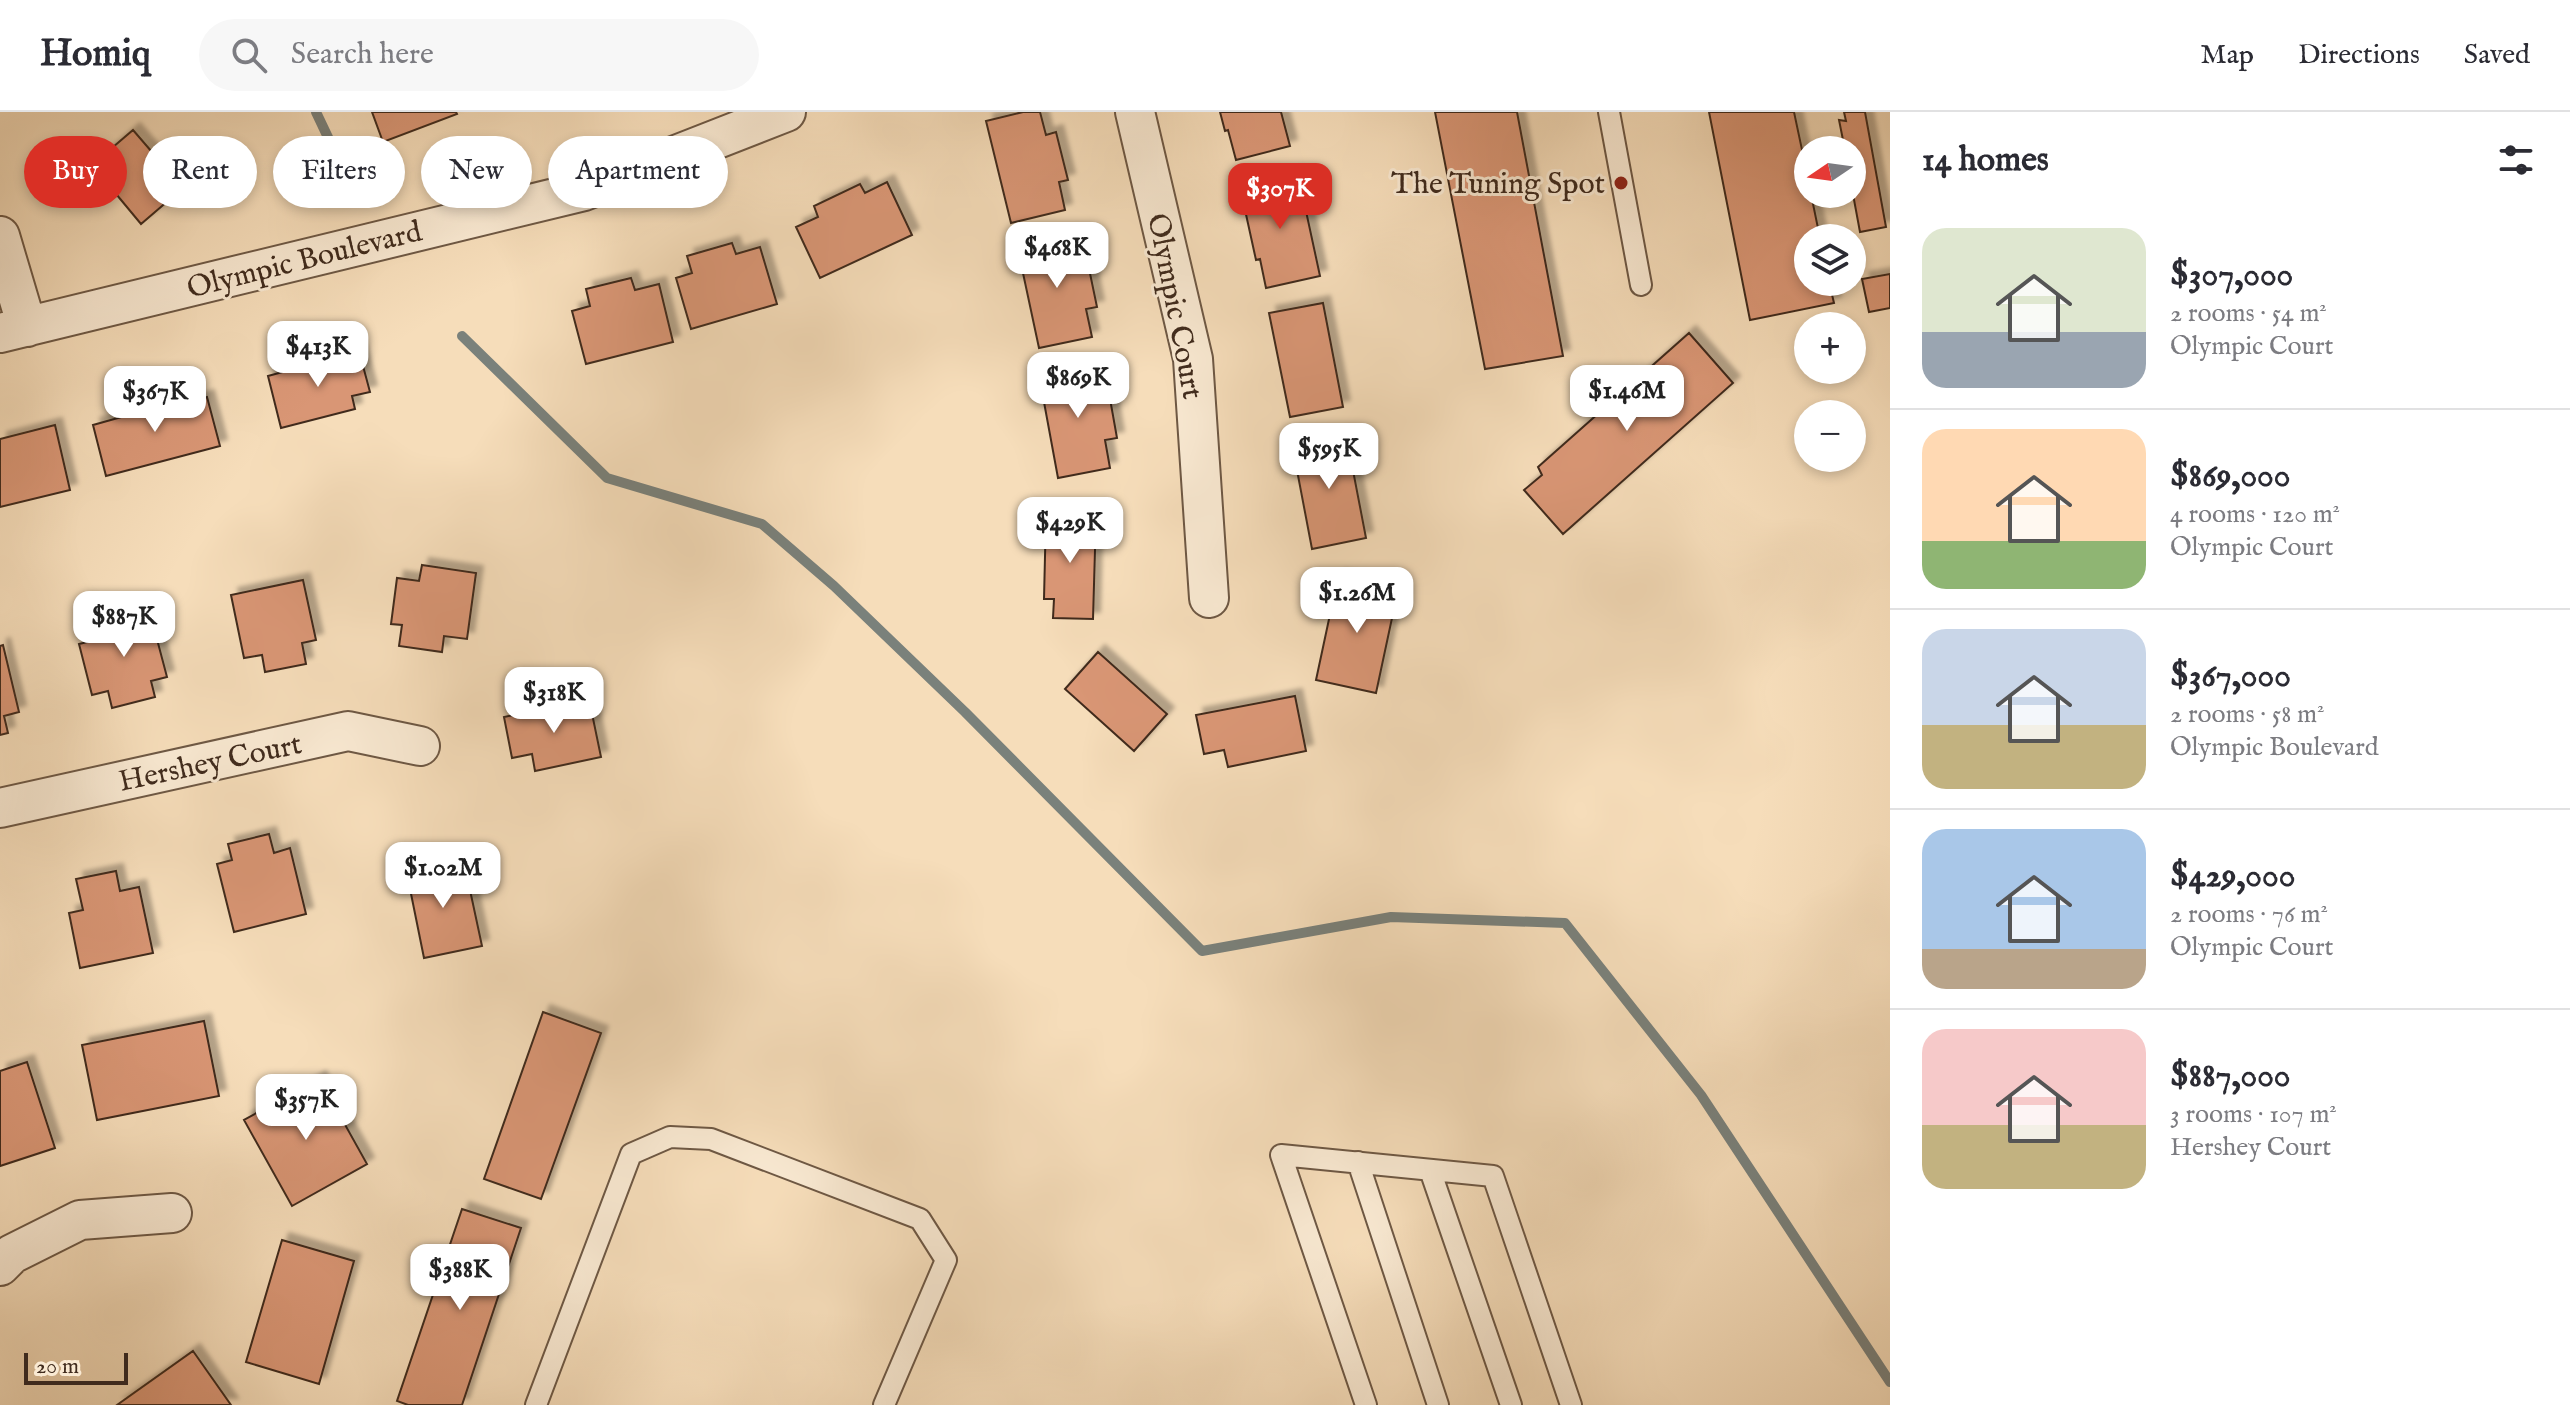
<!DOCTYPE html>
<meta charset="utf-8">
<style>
body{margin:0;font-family:"IM FELL English",serif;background:#f7f7f7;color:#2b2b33;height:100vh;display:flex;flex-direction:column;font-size:30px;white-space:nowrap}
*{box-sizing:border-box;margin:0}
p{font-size:26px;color:#7c7c81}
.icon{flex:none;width:44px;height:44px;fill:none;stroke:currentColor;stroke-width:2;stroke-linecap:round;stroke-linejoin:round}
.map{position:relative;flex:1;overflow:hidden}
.side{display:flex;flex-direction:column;background:#fff;width:680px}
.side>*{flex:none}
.guide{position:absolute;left:24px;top:24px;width:760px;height:72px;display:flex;gap:16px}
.needle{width:52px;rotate:257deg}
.tools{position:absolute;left:1794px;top:24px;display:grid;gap:16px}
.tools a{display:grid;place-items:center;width:72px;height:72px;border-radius:50%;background:#fff;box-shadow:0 4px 12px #0003;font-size:40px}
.scale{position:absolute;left:24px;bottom:20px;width:104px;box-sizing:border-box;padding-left:8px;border:4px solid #402b1d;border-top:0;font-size:22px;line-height:28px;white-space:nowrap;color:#402b1d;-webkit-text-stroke:6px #f9e9d2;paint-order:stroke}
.price{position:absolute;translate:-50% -68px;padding:0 18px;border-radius:16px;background:#fff;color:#222;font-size:26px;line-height:52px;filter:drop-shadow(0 2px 4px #0008)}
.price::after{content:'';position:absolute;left:50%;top:48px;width:24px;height:18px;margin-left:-12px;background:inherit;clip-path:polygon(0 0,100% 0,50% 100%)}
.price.current{background:#d93025;color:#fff}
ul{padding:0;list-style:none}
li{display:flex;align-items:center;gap:24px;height:200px;padding:0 32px}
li+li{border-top:2px solid #e1e1e2}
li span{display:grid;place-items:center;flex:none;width:224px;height:160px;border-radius:24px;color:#555}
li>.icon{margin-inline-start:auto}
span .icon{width:96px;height:96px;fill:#fffc;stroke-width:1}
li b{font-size:34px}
h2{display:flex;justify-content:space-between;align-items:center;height:96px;padding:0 32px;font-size:34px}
.tag{padding:0 28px;border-radius:36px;background:#fff;box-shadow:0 4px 12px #0003;font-size:28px;line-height:72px}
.tag.current{background:#d93025;color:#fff}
header{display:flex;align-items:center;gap:48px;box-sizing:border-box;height:112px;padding:0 40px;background:#fff;border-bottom:2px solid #e1e1e2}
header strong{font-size:38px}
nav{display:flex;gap:44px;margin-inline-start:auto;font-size:28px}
.search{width:560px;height:72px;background:#f7f7f7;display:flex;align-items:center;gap:20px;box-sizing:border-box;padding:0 28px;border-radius:44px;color:#7c7c81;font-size:30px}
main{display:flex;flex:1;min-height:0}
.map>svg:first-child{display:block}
</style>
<header>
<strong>Homiq</strong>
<div class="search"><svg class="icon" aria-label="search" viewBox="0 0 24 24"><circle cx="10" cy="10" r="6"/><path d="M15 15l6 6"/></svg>Search here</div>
<nav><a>Map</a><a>Directions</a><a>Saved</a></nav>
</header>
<main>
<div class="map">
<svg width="1890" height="1293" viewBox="0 0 1890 1293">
<defs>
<filter id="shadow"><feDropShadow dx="7" dy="-7" stdDeviation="2" flood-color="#0004"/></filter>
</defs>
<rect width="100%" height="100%" fill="#f6ddba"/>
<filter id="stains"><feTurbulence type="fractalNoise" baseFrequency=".0025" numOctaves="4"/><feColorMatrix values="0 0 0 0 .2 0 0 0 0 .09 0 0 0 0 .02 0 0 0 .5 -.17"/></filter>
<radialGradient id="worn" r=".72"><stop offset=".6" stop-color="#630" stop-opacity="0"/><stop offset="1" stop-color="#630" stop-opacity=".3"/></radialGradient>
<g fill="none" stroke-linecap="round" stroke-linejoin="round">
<path stroke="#7a817b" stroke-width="10" d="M 316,0 L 343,57
M 462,224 L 607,366 L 762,412 L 834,474 L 965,600 L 1202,839 L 1391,805 L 1565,811 L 1701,983 L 1890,1270"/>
</g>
<path fill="#d99675" stroke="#402b1d" stroke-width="2" filter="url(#shadow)" d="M 372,0 L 456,0 L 457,2 L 383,30 Z
M 1023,0 L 1040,0 L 1046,23 L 1056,20 L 1068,68 L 1059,70 L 1065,98 L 1011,111 L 986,9 Z
M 1220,0 L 1281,0 L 1290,34 L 1236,48 L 1228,18 L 1225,19 Z
M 1435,0 L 1517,0 L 1563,244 L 1485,257 Z
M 1709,0 L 1794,0 L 1808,66 L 1808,82 L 1811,82 L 1820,126 L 1808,126 L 1808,170 L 1829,170 L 1834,191 L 1750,208 Z
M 1844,0 L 1865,0 L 1886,115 L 1860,120 L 1852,77 L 1852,38 L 1845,38 L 1839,8 L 1846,9 Z
M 133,18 L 183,76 L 141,112 L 92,53 Z
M 1298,62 L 1320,164 L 1266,176 L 1260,147 L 1256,148 L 1240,75 Z
M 887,70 L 912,123 L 820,166 L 796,115 L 818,105 L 814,94 L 860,72 L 865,81 Z
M 1071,121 L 1077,149 L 1087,147 L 1097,195 L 1086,197 L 1092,225 L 1039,236 L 1017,133 Z
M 732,131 L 736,142 L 760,135 L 777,192 L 691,217 L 676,166 L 692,161 L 687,144 Z
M 1890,162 L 1890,196 L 1869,200 L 1862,167 Z
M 631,166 L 635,178 L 659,172 L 673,230 L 586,252 L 572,199 L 590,194 L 586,177 Z
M 1323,191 L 1343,295 L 1290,305 L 1269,201 Z
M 1689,221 L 1733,271 L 1563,422 L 1524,378 L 1542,363 L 1538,355 Z
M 359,239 L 370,280 L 352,284 L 355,297 L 281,316 L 268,264 Z
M 1095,252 L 1101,283 L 1109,281 L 1117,326 L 1105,328 L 1110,356 L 1058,366 L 1039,263 Z
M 167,282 L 171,295 L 207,285 L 220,334 L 106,364 L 93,313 L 125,304 L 123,294 Z
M 55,313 L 70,378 L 0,395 L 0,327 Z
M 1346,322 L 1366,426 L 1312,437 L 1292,332 Z
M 1046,402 L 1096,403 L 1093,507 L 1053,506 L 1054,487 L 1044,487 Z
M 422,453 L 476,461 L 467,527 L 444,524 L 442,540 L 399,534 L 402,513 L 391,512 L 397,466 L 419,469 Z
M 1338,465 L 1398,478 L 1376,581 L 1316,568 Z
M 303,468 L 316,528 L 302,531 L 306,552 L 265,560 L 262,543 L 244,546 L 231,483 Z
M 149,497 L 167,565 L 151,569 L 155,585 L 112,596 L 108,579 L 92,583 L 79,532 L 96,528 L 92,511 Z
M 3,533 L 19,600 L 4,604 L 8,621 L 0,623 L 0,534 Z
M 1098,540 L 1167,602 L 1134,639 L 1065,577 Z
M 1295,584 L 1306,639 L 1228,655 L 1224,638 L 1204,642 L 1196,603 Z
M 589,587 L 601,645 L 535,659 L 532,642 L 512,646 L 504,605 Z
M 269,722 L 274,741 L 290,736 L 306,802 L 234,820 L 217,752 L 232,748 L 228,732 Z
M 448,749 L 451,767 L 467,764 L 482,834 L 424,846 L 406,757 Z
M 116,759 L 120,779 L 139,775 L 153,841 L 80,856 L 69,801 L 83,798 L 76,767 Z
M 543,900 L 601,921 L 541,1087 L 484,1067 Z
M 204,909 L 219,984 L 97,1008 L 82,933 Z
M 27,950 L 55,1036 L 0,1054 L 0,959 Z
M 319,966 L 367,1052 L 292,1094 L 244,1008 Z
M 462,1097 L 521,1116 L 462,1293 L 408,1293 L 397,1289 Z
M 282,1128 L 354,1149 L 319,1272 L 246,1250 Z
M 193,1239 L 231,1293 L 117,1293 Z"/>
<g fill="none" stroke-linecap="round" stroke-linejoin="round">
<g stroke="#6e5844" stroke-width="24">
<path id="service" d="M 1609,0 L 1641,173
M 1358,1050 L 1438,1293
M 1430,1058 L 1511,1293
M 536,1293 L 631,1042 L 670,1025 L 711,1027 L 920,1107 L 946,1148 L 884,1293
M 1366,1293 L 1281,1043 L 1493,1064 L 1571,1293"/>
</g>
<g stroke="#6e5844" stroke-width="42">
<path id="minor" d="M 1135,0 L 1193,247 L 1209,486
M 0,124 L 27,215
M 0,221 L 584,79 L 786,0
M 0,696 L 348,619 L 420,634
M 0,1154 L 12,1142 L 80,1108 L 172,1101"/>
</g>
<use href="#service" stroke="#f9e9d2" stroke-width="20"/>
<use href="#minor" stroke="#f9e9d2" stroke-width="38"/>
</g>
<circle fill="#8f2418" stroke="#f9e9d2" stroke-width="3" cx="1621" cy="71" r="8"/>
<g text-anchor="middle" stroke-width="6" stroke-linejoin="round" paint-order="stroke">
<g font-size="30" fill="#402b1d" stroke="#f9e9d2" text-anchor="end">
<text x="1605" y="81">The Tuning Spot</text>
</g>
<g font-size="30" fill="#402b1d" stroke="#f9e9d2">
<text transform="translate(304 147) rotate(-14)" y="10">Olympic Boulevard</text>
<text transform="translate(1176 194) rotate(79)" y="10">Olympic Court</text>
<text transform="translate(210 650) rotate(-12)" y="10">Hershey Court</text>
</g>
</g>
<rect width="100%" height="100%" filter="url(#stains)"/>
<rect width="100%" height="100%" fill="url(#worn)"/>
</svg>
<div class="tools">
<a><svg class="needle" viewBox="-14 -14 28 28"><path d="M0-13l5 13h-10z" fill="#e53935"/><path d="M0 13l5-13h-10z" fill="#7c7c81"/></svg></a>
<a><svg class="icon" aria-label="layers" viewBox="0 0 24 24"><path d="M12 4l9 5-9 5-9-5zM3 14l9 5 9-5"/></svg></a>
<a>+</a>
<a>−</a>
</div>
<div class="scale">20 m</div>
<b class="price current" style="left:1280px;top:119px">$307K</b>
<b class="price" style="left:1057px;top:178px">$468K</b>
<b class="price" style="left:318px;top:277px">$413K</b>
<b class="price" style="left:1078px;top:308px">$869K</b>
<b class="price" style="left:1627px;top:321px">$1.46M</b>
<b class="price" style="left:155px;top:322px">$367K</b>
<b class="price" style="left:1329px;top:379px">$595K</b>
<b class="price" style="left:1070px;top:453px">$429K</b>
<b class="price" style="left:1357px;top:523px">$1.26M</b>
<b class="price" style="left:124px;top:547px">$887K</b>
<b class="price" style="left:554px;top:623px">$318K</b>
<b class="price" style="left:443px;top:798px">$1.02M</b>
<b class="price" style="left:306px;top:1030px">$357K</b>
<b class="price" style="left:460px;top:1200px">$388K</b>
<div class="guide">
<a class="tag current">Buy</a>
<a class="tag">Rent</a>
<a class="tag">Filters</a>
<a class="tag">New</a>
<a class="tag">Apartment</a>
</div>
</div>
<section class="side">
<h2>14 homes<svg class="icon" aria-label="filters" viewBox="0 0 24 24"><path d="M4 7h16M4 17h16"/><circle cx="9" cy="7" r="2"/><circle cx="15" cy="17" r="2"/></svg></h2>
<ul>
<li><span style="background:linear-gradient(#dfe7d0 65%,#9aa5b1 0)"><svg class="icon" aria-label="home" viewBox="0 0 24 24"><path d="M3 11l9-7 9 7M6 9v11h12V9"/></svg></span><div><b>$307,000</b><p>2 rooms · 54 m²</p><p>Olympic Court</p></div></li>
<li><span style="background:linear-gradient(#ffd9b3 70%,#8fb573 0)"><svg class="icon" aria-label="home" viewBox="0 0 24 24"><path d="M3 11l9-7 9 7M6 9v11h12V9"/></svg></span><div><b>$869,000</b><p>4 rooms · 120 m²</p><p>Olympic Court</p></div></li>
<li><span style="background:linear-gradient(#c9d6e8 60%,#c2b280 0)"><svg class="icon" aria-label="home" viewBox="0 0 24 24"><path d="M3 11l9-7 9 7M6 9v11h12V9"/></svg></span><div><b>$367,000</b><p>2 rooms · 58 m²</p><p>Olympic Boulevard</p></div></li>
<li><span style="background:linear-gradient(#a9c7e8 75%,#b9a48a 0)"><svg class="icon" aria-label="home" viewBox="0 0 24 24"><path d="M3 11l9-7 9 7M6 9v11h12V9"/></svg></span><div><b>$429,000</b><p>2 rooms · 76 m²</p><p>Olympic Court</p></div></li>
<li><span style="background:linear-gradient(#f6c9c9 60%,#c2b280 0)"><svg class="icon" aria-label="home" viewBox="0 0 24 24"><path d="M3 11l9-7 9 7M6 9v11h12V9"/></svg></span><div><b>$887,000</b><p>3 rooms · 107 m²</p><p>Hershey Court</p></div></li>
</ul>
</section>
</main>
